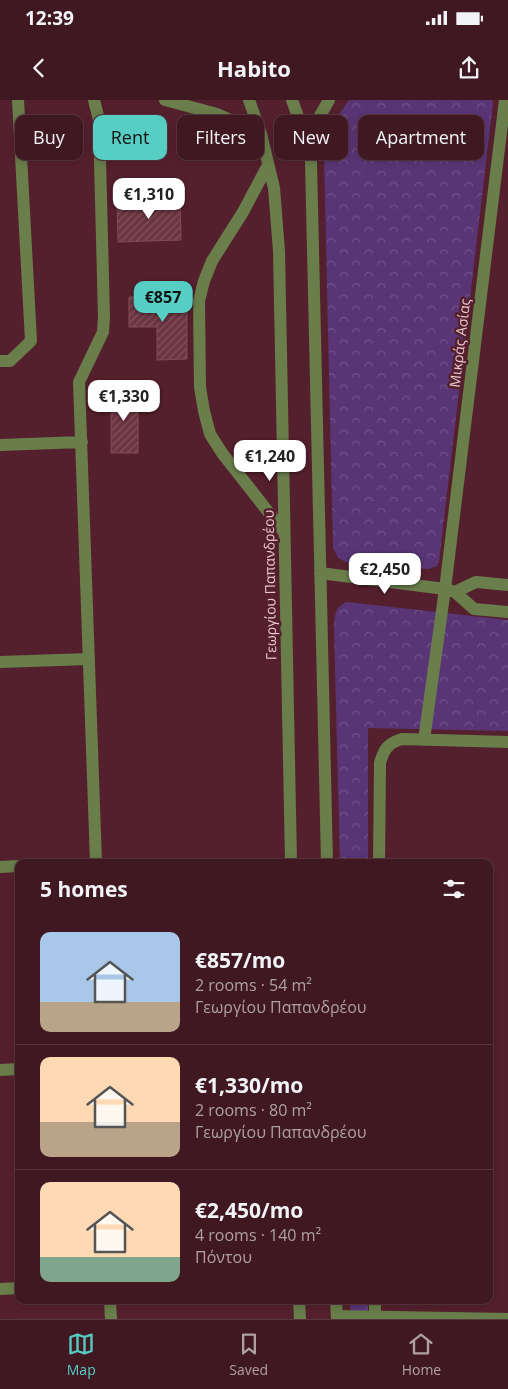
<!DOCTYPE html>
<meta charset="utf-8">
<style>
body{margin:0;font-family:"Open Sans",sans-serif;background:#4b252f;color:#f1f3f6;height:100vh;display:flex;flex-direction:column;font-size:19px;white-space:nowrap}
*{box-sizing:border-box;margin:0}
p{font-size:16px;color:#aea0a5}
.icon{flex:none;width:28px;height:28px;fill:none;stroke:currentColor;stroke-width:2;stroke-linecap:round;stroke-linejoin:round}
.map{position:relative;flex:1;overflow:hidden}
.details{position:absolute;left:15px;top:759px;width:478px;height:445px;display:flex;flex-direction:column;background:#401822;border-radius:10px;box-shadow:0 2px 8px #0003,0 0 0 1px #593740}
.details>*{flex:none}
.banner{position:absolute;left:15px;top:15px;width:479px;height:45px;display:flex;gap:10px}
.price{position:absolute;translate:-50% -42px;padding:0 11px;border-radius:10px;background:#fff;color:#222;font-size:16px;line-height:32px;filter:drop-shadow(0 1px 2px #0008)}
.price::after{content:'';position:absolute;left:50%;top:30px;width:15px;height:11px;margin-left:-8px;background:inherit;clip-path:polygon(0 0,100% 0,50% 100%)}
.price.selected{background:#56cec3;color:#111}
ul{padding:0;list-style:none}
li{display:flex;align-items:center;gap:15px;height:125px;padding:0 25px}
li+li{border-top:1px solid #593740}
li span{display:grid;place-items:center;flex:none;width:140px;height:100px;border-radius:10px;color:#555}
li>.icon{margin-inline-start:auto}
span .icon{width:60px;height:60px;fill:#fffc;stroke-width:1}
li b{font-size:21px}
h2{display:flex;justify-content:space-between;align-items:center;height:60px;padding:0 25px;font-size:21px}
.pill{padding:0 18px;border-radius:10px;background:#401822;box-shadow:0 2px 8px #0003,0 0 0 1px #593740;font-size:18px;line-height:45px}
.pill.selected{background:#56cec3;color:#111}
.status{display:flex;justify-content:space-between;align-items:center;height:35px;padding:0 25px;background:#401822;direction:ltr}
.status svg{height:14px;fill:currentColor}
header{display:flex;justify-content:space-between;align-items:center;height:65px;padding:0 25px;background:#401822;font-size:22px;font-weight:700}
.menu{display:flex;justify-content:space-around;align-items:center;height:70px;border-top:1px solid #593740;background:#401822;font-size:14px;color:#aea0a5}
.menu a{display:grid;justify-items:center;gap:2px}
.menu .selected{color:#56cec3}
.map>svg:first-child{display:block}
</style>
<div class="status"><b>12:39</b><svg viewBox="0 0 49 12"><path d="M0 12V9h3v3zM5 12V6h3v6zM10 12V3h3v9zM15 12V0h3v12zM26 1h20v11H26zM47 4h2v5h-2z"/></svg></div>
<header><svg class="icon" aria-label="back" viewBox="0 0 24 24"><path d="M15 5l-7 7 7 7"/></svg>Habito<svg class="icon" aria-label="share" viewBox="0 0 24 24"><path d="M12 15V3M7 8l5-5 5 5M5 13v7h14v-7"/></svg></header>
<div class="map">
<svg width="508" height="1219" viewBox="0 0 508 1219">
<defs>
<pattern id="park-crowns" width="20" height="18" patternUnits="userSpaceOnUse" patternTransform="scale(1.25)"><rect width="20" height="18" fill="#593576"/><path d="M2 6a3 3 0 1 1 6 0M12 15a3 3 0 1 1 6 0" fill="none" stroke="#715188"/></pattern>
<pattern id="building-hatch" width="6" height="6" patternUnits="userSpaceOnUse" patternTransform="scale(1.25)"><rect width="6" height="6" fill="#6d3542"/><path d="M-1 1l2-2M0 6l6-6M5 7l2-2" fill="none" stroke="#82515c"/></pattern>
</defs>
<rect width="100%" height="100%" fill="#55202d"/>
<path fill="url(#park-crowns)" d="M 349,0 L 492,0 L 493,3 L 439,461 L 437,466 L 428,469 L 346,462 L 338,458 L 333,448 L 324,56 L 332,24 Z
M 347,502 L 508,520 L 508,631 L 368,628 L 368,762 L 340,762 L 334,527 C 335,514 335,507 347,502 Z
M 350,1200 L 368,1200 L 368,1219 L 351,1219 Z"/>
<path fill="url(#building-hatch)" stroke="#844a56" d="M 180,97 L 181,140 L 118,142 L 117,99 Z
M 187,196 L 187,259 L 157,260 L 157,227 L 129,227 L 129,197 Z
M 111,291 L 138,291 L 138,353 L 111,353 Z"/>
<g fill="none" stroke-linecap="round" stroke-linejoin="round">
<path stroke="#697e4b" stroke-width="12" d="M 94,0 L 99,20 L 104,217 L 103,232 L 79,282 L 96,762
M 165,0 L 217,14 L 261,34
M 249,0 L 261,34 L 274,88 L 279,151 L 291,762
M 292,0 L 309,47 L 311,62 L 327,762
M 309,47 L 317,21 L 329,0
M 268,65 L 243,112 L 212,161 L 204,181 L 199,201 L 200,287 L 204,311 L 210,334 L 222,353 L 284,432
M 0,261 L 10,261 L 31,241 L 18,0
M 0,345 L 82,342
M 320,473 L 445,489 L 455,492 L 474,509 L 508,512
M 455,492 L 476,482 L 508,485
M 0,562 L 89,559
M 424,640 L 445,489 L 505,0
M 379,762 L 380,663 C 384,649 388,643 402,639 L 508,642
M 0,767 L 19,766
M 0,970 L 19,969
M 0,1189 L 19,1188
M 110,1200 L 111,1219
M 299,1200 L 300,1219
M 336,1200 L 337,1219
M 337,1216 L 508,1219
M 375,1216 L 375,1200"/>
</g>
<g text-anchor="middle" stroke-width="5" stroke-linejoin="round" paint-order="stroke">
<g font-size="14" fill="#ecc9cf" stroke="#55202d">
<text transform="translate(460 243) rotate(-83)" y="5">Μικράς Ασίας</text>
<text transform="translate(270 485) rotate(-91)" y="5">Γεωργίου Παπανδρέου</text>
</g>
</g>
</svg>
<b class="price" style="left:149px;top:120px">€1,310</b>
<b class="price selected" style="left:163px;top:223px">€857</b>
<b class="price" style="left:124px;top:322px">€1,330</b>
<b class="price" style="left:270px;top:382px">€1,240</b>
<b class="price" style="left:385px;top:495px">€2,450</b>
<div class="banner">
<a class="pill">Buy</a>
<a class="pill selected">Rent</a>
<a class="pill">Filters</a>
<a class="pill">New</a>
<a class="pill">Apartment</a>
</div>
<section class="details">
<h2>5 homes<svg class="icon" aria-label="filters" viewBox="0 0 24 24"><path d="M4 7h16M4 17h16"/><circle cx="9" cy="7" r="2"/><circle cx="15" cy="17" r="2"/></svg></h2>
<ul>
<li><span style="background:linear-gradient(#a9c7e8 70%,#b9a48a 0)"><svg class="icon" aria-label="home" viewBox="0 0 24 24"><path d="M3 11l9-7 9 7M6 9v11h12V9"/></svg></span><div><b>€857/mo</b><p>2 rooms · 54 m²</p><p>Γεωργίου Παπανδρέου</p></div></li>
<li><span style="background:linear-gradient(#ffd9b3 65%,#b9a48a 0)"><svg class="icon" aria-label="home" viewBox="0 0 24 24"><path d="M3 11l9-7 9 7M6 9v11h12V9"/></svg></span><div><b>€1,330/mo</b><p>2 rooms · 80 m²</p><p>Γεωργίου Παπανδρέου</p></div></li>
<li><span style="background:linear-gradient(#ffd9b3 75%,#7fa58c 0)"><svg class="icon" aria-label="home" viewBox="0 0 24 24"><path d="M3 11l9-7 9 7M6 9v11h12V9"/></svg></span><div><b>€2,450/mo</b><p>4 rooms · 140 m²</p><p>Πόντου</p></div></li>
</ul>
</section>
</div>
<nav class="menu">
<a class="selected"><svg class="icon" aria-label="map" viewBox="0 0 24 24"><path d="M3 6l6-2 6 2 6-2v14l-6 2-6-2-6 2zM9 4v14M15 6v14"/></svg>Map</a>
<a><svg class="icon" aria-label="saved" viewBox="0 0 24 24"><path d="M7 4h10v16l-5-4-5 4z"/></svg>Saved</a>
<a><svg class="icon" aria-label="home" viewBox="0 0 24 24"><path d="M3 11l9-7 9 7M6 9v11h12V9"/></svg>Home</a>
</nav>
